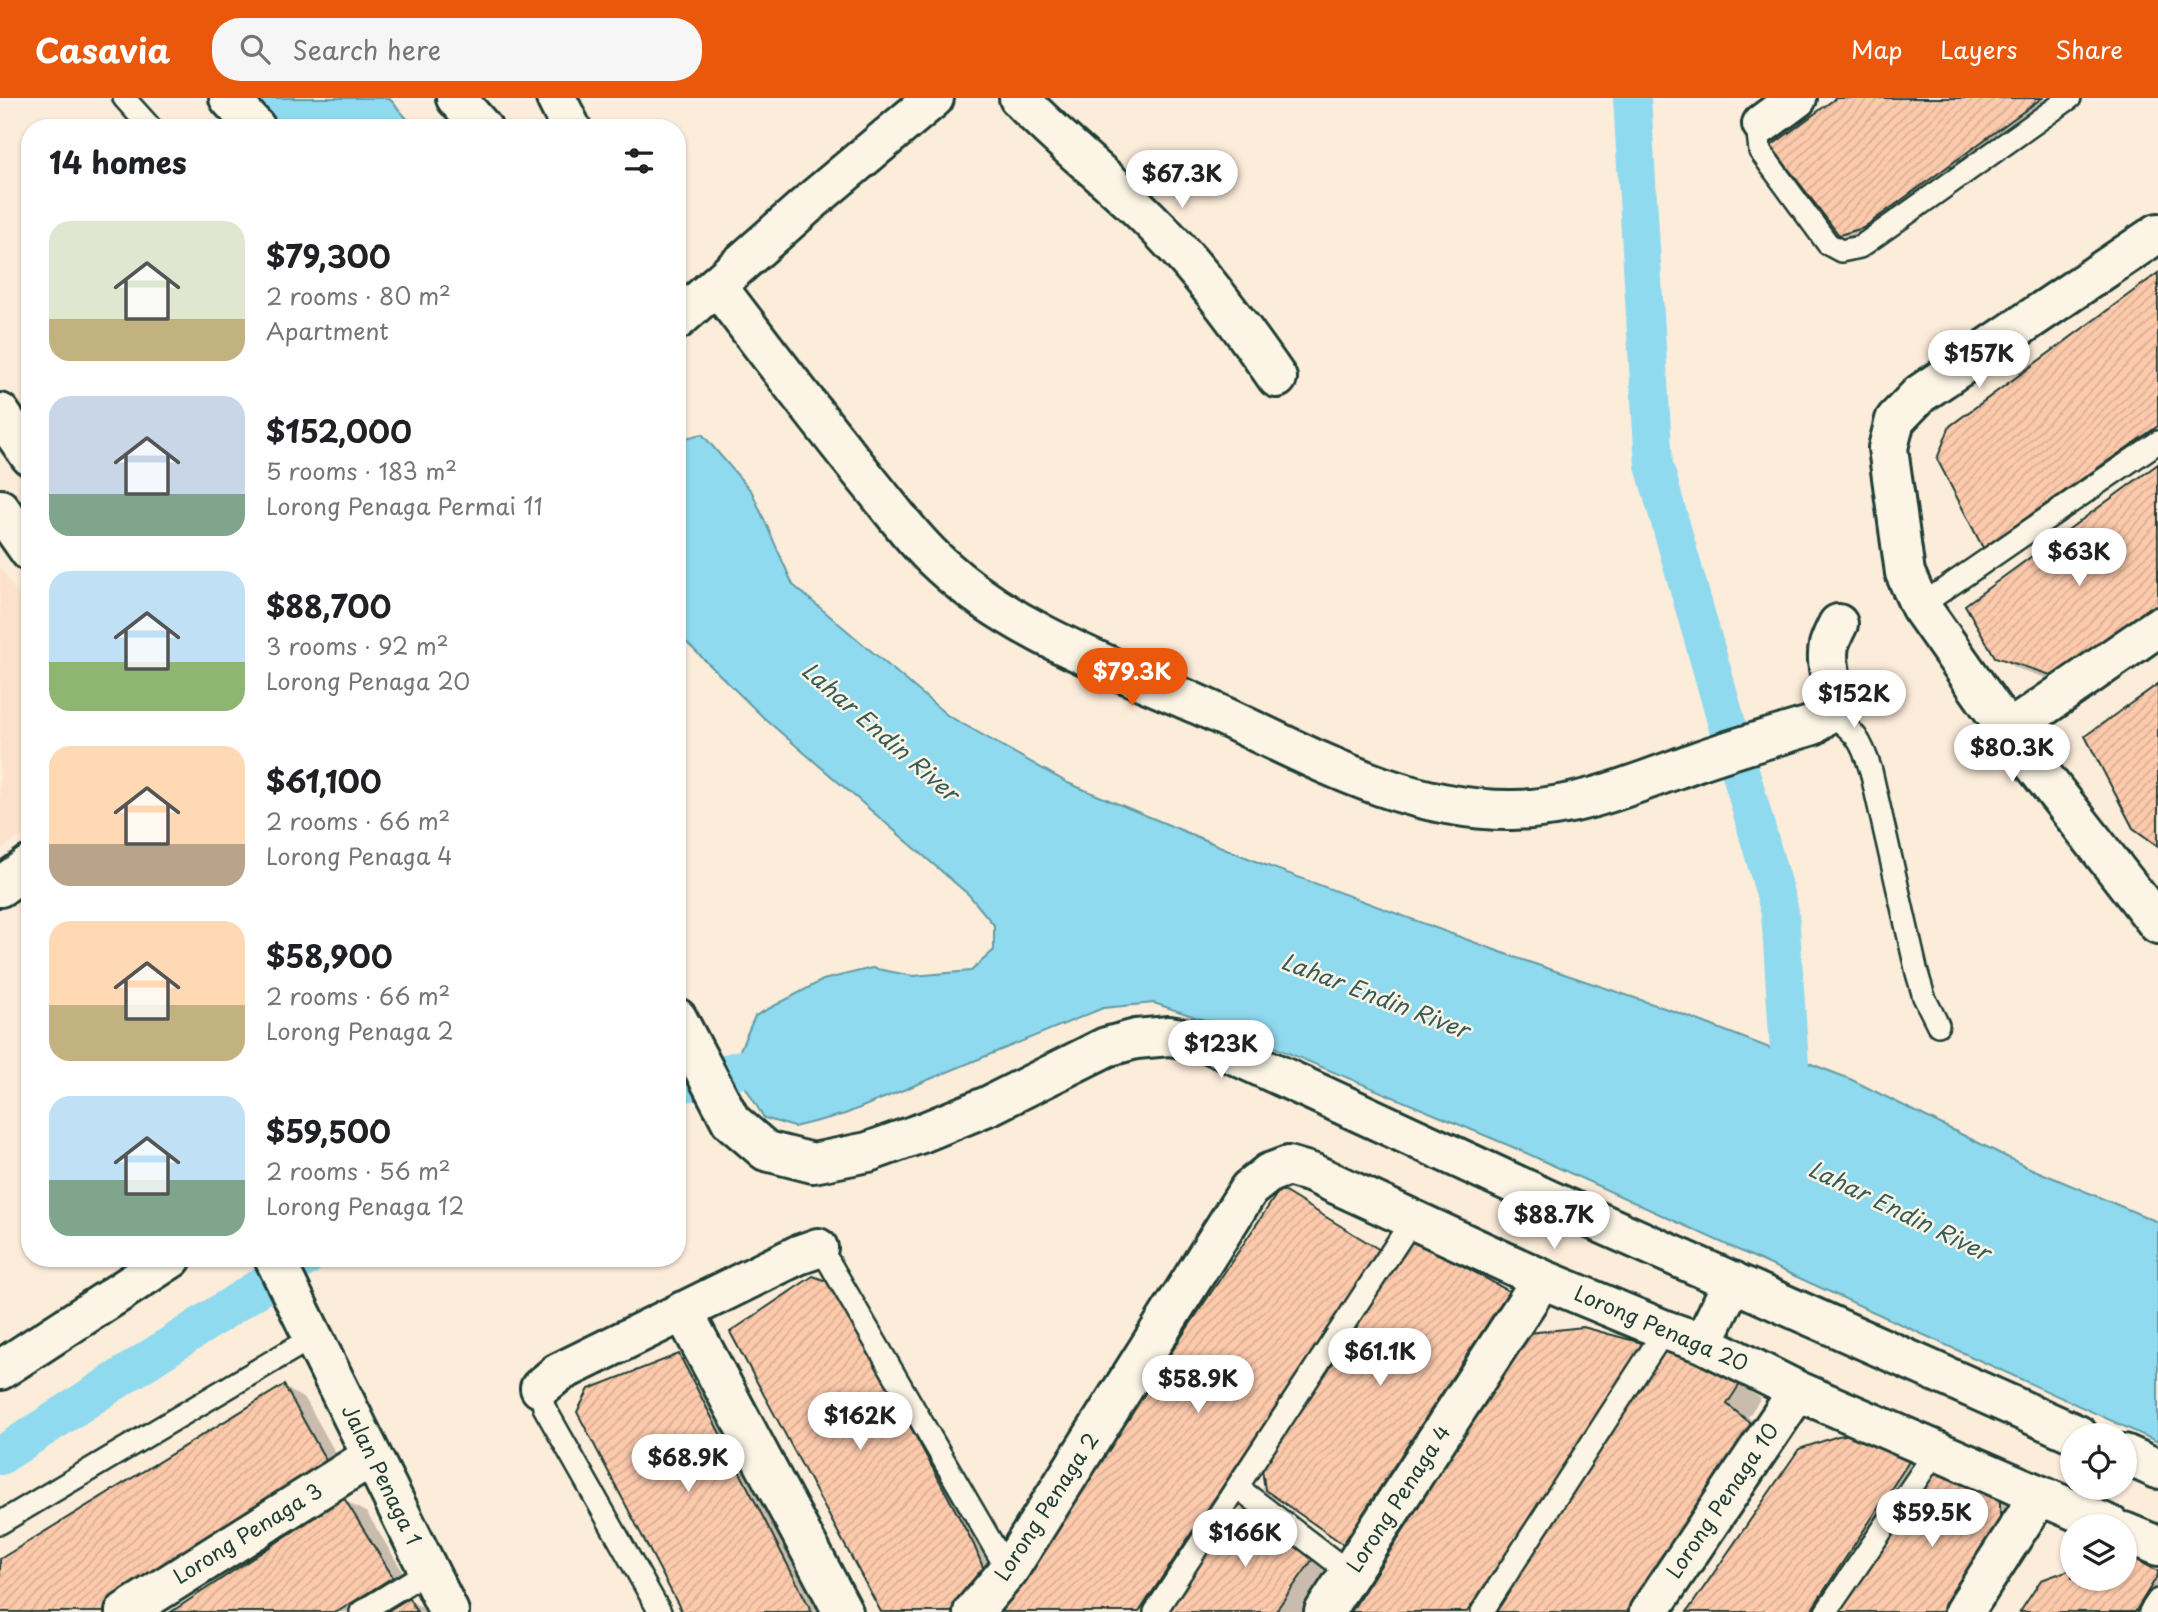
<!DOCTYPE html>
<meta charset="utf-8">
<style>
body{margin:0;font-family:"Playpen Sans",sans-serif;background:#f6f6f6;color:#202124;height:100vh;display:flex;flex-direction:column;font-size:26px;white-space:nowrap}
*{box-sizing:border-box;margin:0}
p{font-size:23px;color:#757577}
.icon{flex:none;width:38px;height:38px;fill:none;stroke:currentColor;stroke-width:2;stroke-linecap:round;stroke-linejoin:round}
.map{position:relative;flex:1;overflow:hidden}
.details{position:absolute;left:21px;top:21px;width:665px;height:1148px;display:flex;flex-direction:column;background:#fff;border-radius:28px;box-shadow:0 2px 5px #0004}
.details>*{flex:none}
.controls{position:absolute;left:2060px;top:1325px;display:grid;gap:14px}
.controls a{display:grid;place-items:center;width:77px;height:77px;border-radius:50%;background:#fff;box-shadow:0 2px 5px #0004;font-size:35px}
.price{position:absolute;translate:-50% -60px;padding:0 16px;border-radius:24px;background:#fff;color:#222;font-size:23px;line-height:46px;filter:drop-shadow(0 2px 4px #0008)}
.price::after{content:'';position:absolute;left:50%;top:42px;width:21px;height:16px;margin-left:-10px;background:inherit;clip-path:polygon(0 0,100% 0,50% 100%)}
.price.on{background:#ea580c;color:#fff}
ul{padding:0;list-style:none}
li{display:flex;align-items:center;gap:21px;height:175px;padding:0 28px}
li span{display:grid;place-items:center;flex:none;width:196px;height:140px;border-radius:21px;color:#555}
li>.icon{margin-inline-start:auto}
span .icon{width:84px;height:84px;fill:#fffc;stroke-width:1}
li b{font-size:30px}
h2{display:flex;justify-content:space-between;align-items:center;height:84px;padding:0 28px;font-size:30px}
header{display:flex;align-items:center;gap:42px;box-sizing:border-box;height:98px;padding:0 35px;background:#ea580c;color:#fff}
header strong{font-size:33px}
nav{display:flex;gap:38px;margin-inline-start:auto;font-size:24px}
.search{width:490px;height:63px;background:#f6f6f6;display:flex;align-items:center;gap:18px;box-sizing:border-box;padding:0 24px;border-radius:28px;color:#757577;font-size:26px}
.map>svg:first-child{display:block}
</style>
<header>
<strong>Casavia</strong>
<div class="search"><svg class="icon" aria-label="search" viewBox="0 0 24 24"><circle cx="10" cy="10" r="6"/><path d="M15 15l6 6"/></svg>Search here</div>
<nav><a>Map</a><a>Layers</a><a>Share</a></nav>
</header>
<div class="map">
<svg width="2158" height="1514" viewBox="0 0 2158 1514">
<defs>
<pattern id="building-hatch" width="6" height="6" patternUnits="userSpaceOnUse" patternTransform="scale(1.75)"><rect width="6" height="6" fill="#fdcaac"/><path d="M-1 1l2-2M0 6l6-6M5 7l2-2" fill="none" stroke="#d8ae95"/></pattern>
</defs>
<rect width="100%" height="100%" fill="#fcecda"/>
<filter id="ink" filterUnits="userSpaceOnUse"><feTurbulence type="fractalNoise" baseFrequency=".0143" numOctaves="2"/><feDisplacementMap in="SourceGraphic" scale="14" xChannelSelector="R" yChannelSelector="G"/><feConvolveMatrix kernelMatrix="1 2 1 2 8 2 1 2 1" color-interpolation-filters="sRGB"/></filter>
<g filter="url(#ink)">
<path fill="#fce2cc" d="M 0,468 L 30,516 L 30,732 L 0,752 Z"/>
<path fill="#8fdaef" stroke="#629ba4" stroke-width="2" d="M 249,0 L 389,0 L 415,30 L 276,30 Z
M 702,336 L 752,394 L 793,487 L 947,617 L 1068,685 L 1260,765 L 1514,859 L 1679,915 L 1850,981 L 2025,1068 L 2158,1124 L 2158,1344 L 1515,1050 L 1231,931 L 1154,905 L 1103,910 L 845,1016 L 794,1029 L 764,1020 L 746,990 L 740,952 L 755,918 L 823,882 L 872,870 L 913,878 L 971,873 L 994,852 L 994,827 L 969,797 L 764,620 L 677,535 L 677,342 Z"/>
<path fill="#0003" d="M 1839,0 L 2080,0 L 1886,142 L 1862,149 L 1840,136 Z
M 2158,177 L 2158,356 L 2006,461 L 1984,448 Z
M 2158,368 L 2086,593 L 2019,571 L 1996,558 Z
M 1303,1106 L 1399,1164 L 1508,1194 L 1530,1207 L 1366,1457 L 1344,1444 L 1264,1372 L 1241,1406 L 1336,1472 L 1306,1514 L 1000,1514 Z
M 833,1187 L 1008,1490 L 883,1514 Z
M 1583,1231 L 1646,1247 L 1663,1258 L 1668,1250 L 1739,1287 L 1761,1300 L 1748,1319 L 1775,1342 L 1659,1514 L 1470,1514 L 1645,1250 L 1641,1250 L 1465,1514 L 1353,1514 L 1530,1237 Z
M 679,1258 L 701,1270 L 827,1514 L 684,1514 Z
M 284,1289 L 306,1302 L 349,1379 L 0,1514 L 0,1463 Z
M 1866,1336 L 1933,1373 L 1920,1392 L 1923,1394 L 1941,1367 L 2022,1413 L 1977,1514 L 1689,1514 Z
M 344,1402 L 367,1415 L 414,1492 L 379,1514 L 174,1514 Z
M 2072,1473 L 2072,1480 L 2124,1480 L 2158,1475 L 2158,1514 L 2022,1514 Z
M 409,1502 L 429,1514 L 390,1514 Z"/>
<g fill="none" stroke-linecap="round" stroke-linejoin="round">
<path stroke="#8fdaef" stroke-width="38" d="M 1632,0 L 1654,367 L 1780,814 L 1792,998 L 1785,1006
M 677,987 L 794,958
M 0,1358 L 305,1160"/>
</g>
<path fill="url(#building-hatch)" stroke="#1f3d34" stroke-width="2" d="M 1836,0 L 2042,0 L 1863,130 L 1839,137 L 1771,48 Z
M 2158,175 L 2158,328 L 1983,450 L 1937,361 L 1950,328 Z
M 2158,366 L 2158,515 L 2063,581 L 1995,559 L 1965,507 Z
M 2158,586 L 2158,748 L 2133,730 L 2085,638 Z
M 1280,1091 L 1380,1152 L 1139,1514 L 998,1514 Z
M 1412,1140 L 1509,1193 L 1343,1446 L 1265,1392 L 1262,1371 Z
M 813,1178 L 834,1186 L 974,1447 L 986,1477 L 963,1514 L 881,1514 L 730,1234 Z
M 1583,1229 L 1646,1246 L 1467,1514 L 1351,1514 L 1529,1235 Z
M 1667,1248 L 1740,1286 L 1727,1306 L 1754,1328 L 1629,1514 L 1492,1514 Z
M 679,1256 L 812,1514 L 682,1514 L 577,1314 L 589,1291 Z
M 284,1287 L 328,1366 L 106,1514 L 0,1514 L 0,1461 Z
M 1867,1334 L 1912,1359 L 1810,1514 L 1687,1514 L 1799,1351 L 1838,1338 Z
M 1941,1365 L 2000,1399 L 2000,1436 L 1947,1514 L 1839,1514 Z
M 344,1400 L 393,1479 L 337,1514 L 171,1514 Z
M 1241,1403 L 1315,1458 L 1275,1514 L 1167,1514 Z
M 2124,1455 L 2158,1473 L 2158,1477 L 2135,1514 L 2020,1514 L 2041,1482 L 2072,1471 L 2072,1480 L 2124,1480 Z
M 409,1500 L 417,1514 L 386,1514 Z"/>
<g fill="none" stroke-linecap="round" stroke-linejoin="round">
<g stroke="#1f3d34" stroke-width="26">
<path id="service" d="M 124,0 L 151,30
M 1762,26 L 1758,35 L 1760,53 L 1828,146 L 1841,153 L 1860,149 L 2070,0
M 1920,508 L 2158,344
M 1829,615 C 1856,635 1861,641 1871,673 L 1917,875 L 1924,899 L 1938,927
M 818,1150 L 829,1164 L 1008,1473
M 540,1290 L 544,1309 L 660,1514
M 1237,1389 L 1351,1476
M 0,1425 L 313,1239
M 361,1514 L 428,1473
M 1155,1514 L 1413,1121
M 1482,1514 L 1665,1232
M 1826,1514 L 1937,1352
M 2150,1514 L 2158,1502"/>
</g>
<g stroke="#1f3d34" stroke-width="44">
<path id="minor" d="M 229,0 L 256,30
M 456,0 L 482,30
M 556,0 L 571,30
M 1019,0 C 1059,43 1107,79 1149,121 C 1198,169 1238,224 1277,280
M 1762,26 L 1797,0
M 2158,135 L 1920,296 L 1895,322 L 1888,350 L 1905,475 L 1920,508 L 2008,633 L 2158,826
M 717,188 C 767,254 817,320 869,384 C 892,412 915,444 942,468 C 1014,534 1111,568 1199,607 C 1300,652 1398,713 1512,712 C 1577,711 1635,686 1695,664 C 1734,650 1774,639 1813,627 C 1852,598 1822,582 1829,547 C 1831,540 1835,532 1838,526
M 0,315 L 30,358
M 0,411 L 30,454
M 2008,633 L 2158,529
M 677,920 L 731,1023 L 766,1053 L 813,1065 L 868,1054 L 924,1034 L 990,1007 L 1106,949 L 1136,941 L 1169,938 L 1207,944 L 1549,1102 L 2078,1337
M 274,1160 L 449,1514
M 683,1213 L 843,1514
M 1703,1245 L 1733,1183
M 0,1272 L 172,1160
M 540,1290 L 558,1275 L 798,1157 L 818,1150
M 2124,1356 L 2158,1371
M 2124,1434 L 2158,1448
M 125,1514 L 372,1358
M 973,1514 L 1008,1473 L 1249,1091 L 1269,1075 L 1288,1068 L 1312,1075 L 1542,1181 L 1665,1232 L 1703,1245 L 1798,1293 L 2111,1428
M 1324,1514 L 1542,1181
M 1649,1514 L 1798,1293
M 1964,1514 L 2039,1398"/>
</g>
<g stroke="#1f3d34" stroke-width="44">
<path id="tertiary" d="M 677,222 L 815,100 L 934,0
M 0,789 L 30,767"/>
</g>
<use href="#service" stroke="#fcf5e5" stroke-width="21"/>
<use href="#minor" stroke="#fcf5e5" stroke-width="38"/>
<use href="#tertiary" stroke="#fcf5e5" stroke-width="38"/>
</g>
</g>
<g text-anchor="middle" stroke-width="5" stroke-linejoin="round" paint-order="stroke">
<g font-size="21" fill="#1f3d34" stroke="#fcf5e5">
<text transform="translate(1661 1231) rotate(23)" y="7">Lorong Penaga 20</text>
<text transform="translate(381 1377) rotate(64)" y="7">Jalan Penaga 1</text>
<text transform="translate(1399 1401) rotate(-57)" y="7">Lorong Penaga 4</text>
<text transform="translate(1723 1403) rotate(-56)" y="7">Lorong Penaga 10</text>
<text transform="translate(1047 1409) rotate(-57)" y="7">Lorong Penaga 2</text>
<text transform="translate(248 1436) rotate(-32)" y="7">Lorong Penaga 3</text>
</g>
<g font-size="23" font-style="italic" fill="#355c59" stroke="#fcf5e5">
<text transform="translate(880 634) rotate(41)" y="8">Lahar Endin River</text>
<text transform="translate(1375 898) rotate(21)" y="8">Lahar Endin River</text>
<text transform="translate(1899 1113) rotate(26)" y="8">Lahar Endin River</text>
</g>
</g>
</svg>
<div class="controls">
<a><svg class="icon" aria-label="locate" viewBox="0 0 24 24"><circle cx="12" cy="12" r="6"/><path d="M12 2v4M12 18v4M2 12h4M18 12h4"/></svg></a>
<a><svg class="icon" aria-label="layers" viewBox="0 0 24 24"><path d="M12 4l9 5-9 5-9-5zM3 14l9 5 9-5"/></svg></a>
</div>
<b class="price" style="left:1182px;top:112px">$67.3K</b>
<b class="price" style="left:1979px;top:292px">$157K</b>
<b class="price" style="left:2079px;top:490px">$63K</b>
<b class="price on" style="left:1132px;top:610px">$79.3K</b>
<b class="price" style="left:1854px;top:632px">$152K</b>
<b class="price" style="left:2012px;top:686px">$80.3K</b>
<b class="price" style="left:1221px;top:982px">$123K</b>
<b class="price" style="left:1554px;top:1153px">$88.7K</b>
<b class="price" style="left:1380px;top:1290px">$61.1K</b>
<b class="price" style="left:1198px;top:1317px">$58.9K</b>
<b class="price" style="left:860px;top:1354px">$162K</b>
<b class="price" style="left:688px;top:1396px">$68.9K</b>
<b class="price" style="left:1932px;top:1451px">$59.5K</b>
<b class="price" style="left:1245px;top:1471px">$166K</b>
<section class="details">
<h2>14 homes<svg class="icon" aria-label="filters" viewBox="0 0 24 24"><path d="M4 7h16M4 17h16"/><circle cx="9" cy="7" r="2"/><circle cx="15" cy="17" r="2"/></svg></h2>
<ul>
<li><span style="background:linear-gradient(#dfe7d0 70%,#c2b280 0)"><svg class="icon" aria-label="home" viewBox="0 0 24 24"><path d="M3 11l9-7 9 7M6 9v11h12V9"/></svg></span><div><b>$79,300</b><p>2 rooms · 80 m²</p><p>Apartment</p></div></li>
<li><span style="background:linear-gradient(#c9d6e8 70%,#7fa58c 0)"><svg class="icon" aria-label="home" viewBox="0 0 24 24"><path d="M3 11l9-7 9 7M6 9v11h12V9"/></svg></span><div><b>$152,000</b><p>5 rooms · 183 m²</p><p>Lorong Penaga Permai 11</p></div></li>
<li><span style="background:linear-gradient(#bfe0f5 65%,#8fb573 0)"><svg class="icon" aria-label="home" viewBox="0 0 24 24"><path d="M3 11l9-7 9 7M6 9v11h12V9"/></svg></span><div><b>$88,700</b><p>3 rooms · 92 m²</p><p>Lorong Penaga 20</p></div></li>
<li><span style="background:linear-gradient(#ffd9b3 70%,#b9a48a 0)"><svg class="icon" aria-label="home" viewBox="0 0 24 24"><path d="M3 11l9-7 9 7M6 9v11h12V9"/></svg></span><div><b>$61,100</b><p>2 rooms · 66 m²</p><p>Lorong Penaga 4</p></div></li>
<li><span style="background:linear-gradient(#ffd9b3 60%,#c2b280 0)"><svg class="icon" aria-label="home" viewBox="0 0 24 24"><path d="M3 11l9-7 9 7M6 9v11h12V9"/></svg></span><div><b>$58,900</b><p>2 rooms · 66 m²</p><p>Lorong Penaga 2</p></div></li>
<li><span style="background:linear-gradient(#bfe0f5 60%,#7fa58c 0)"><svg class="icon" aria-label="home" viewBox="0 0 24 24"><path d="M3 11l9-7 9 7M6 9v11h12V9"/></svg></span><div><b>$59,500</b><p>2 rooms · 56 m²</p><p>Lorong Penaga 12</p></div></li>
</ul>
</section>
</div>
